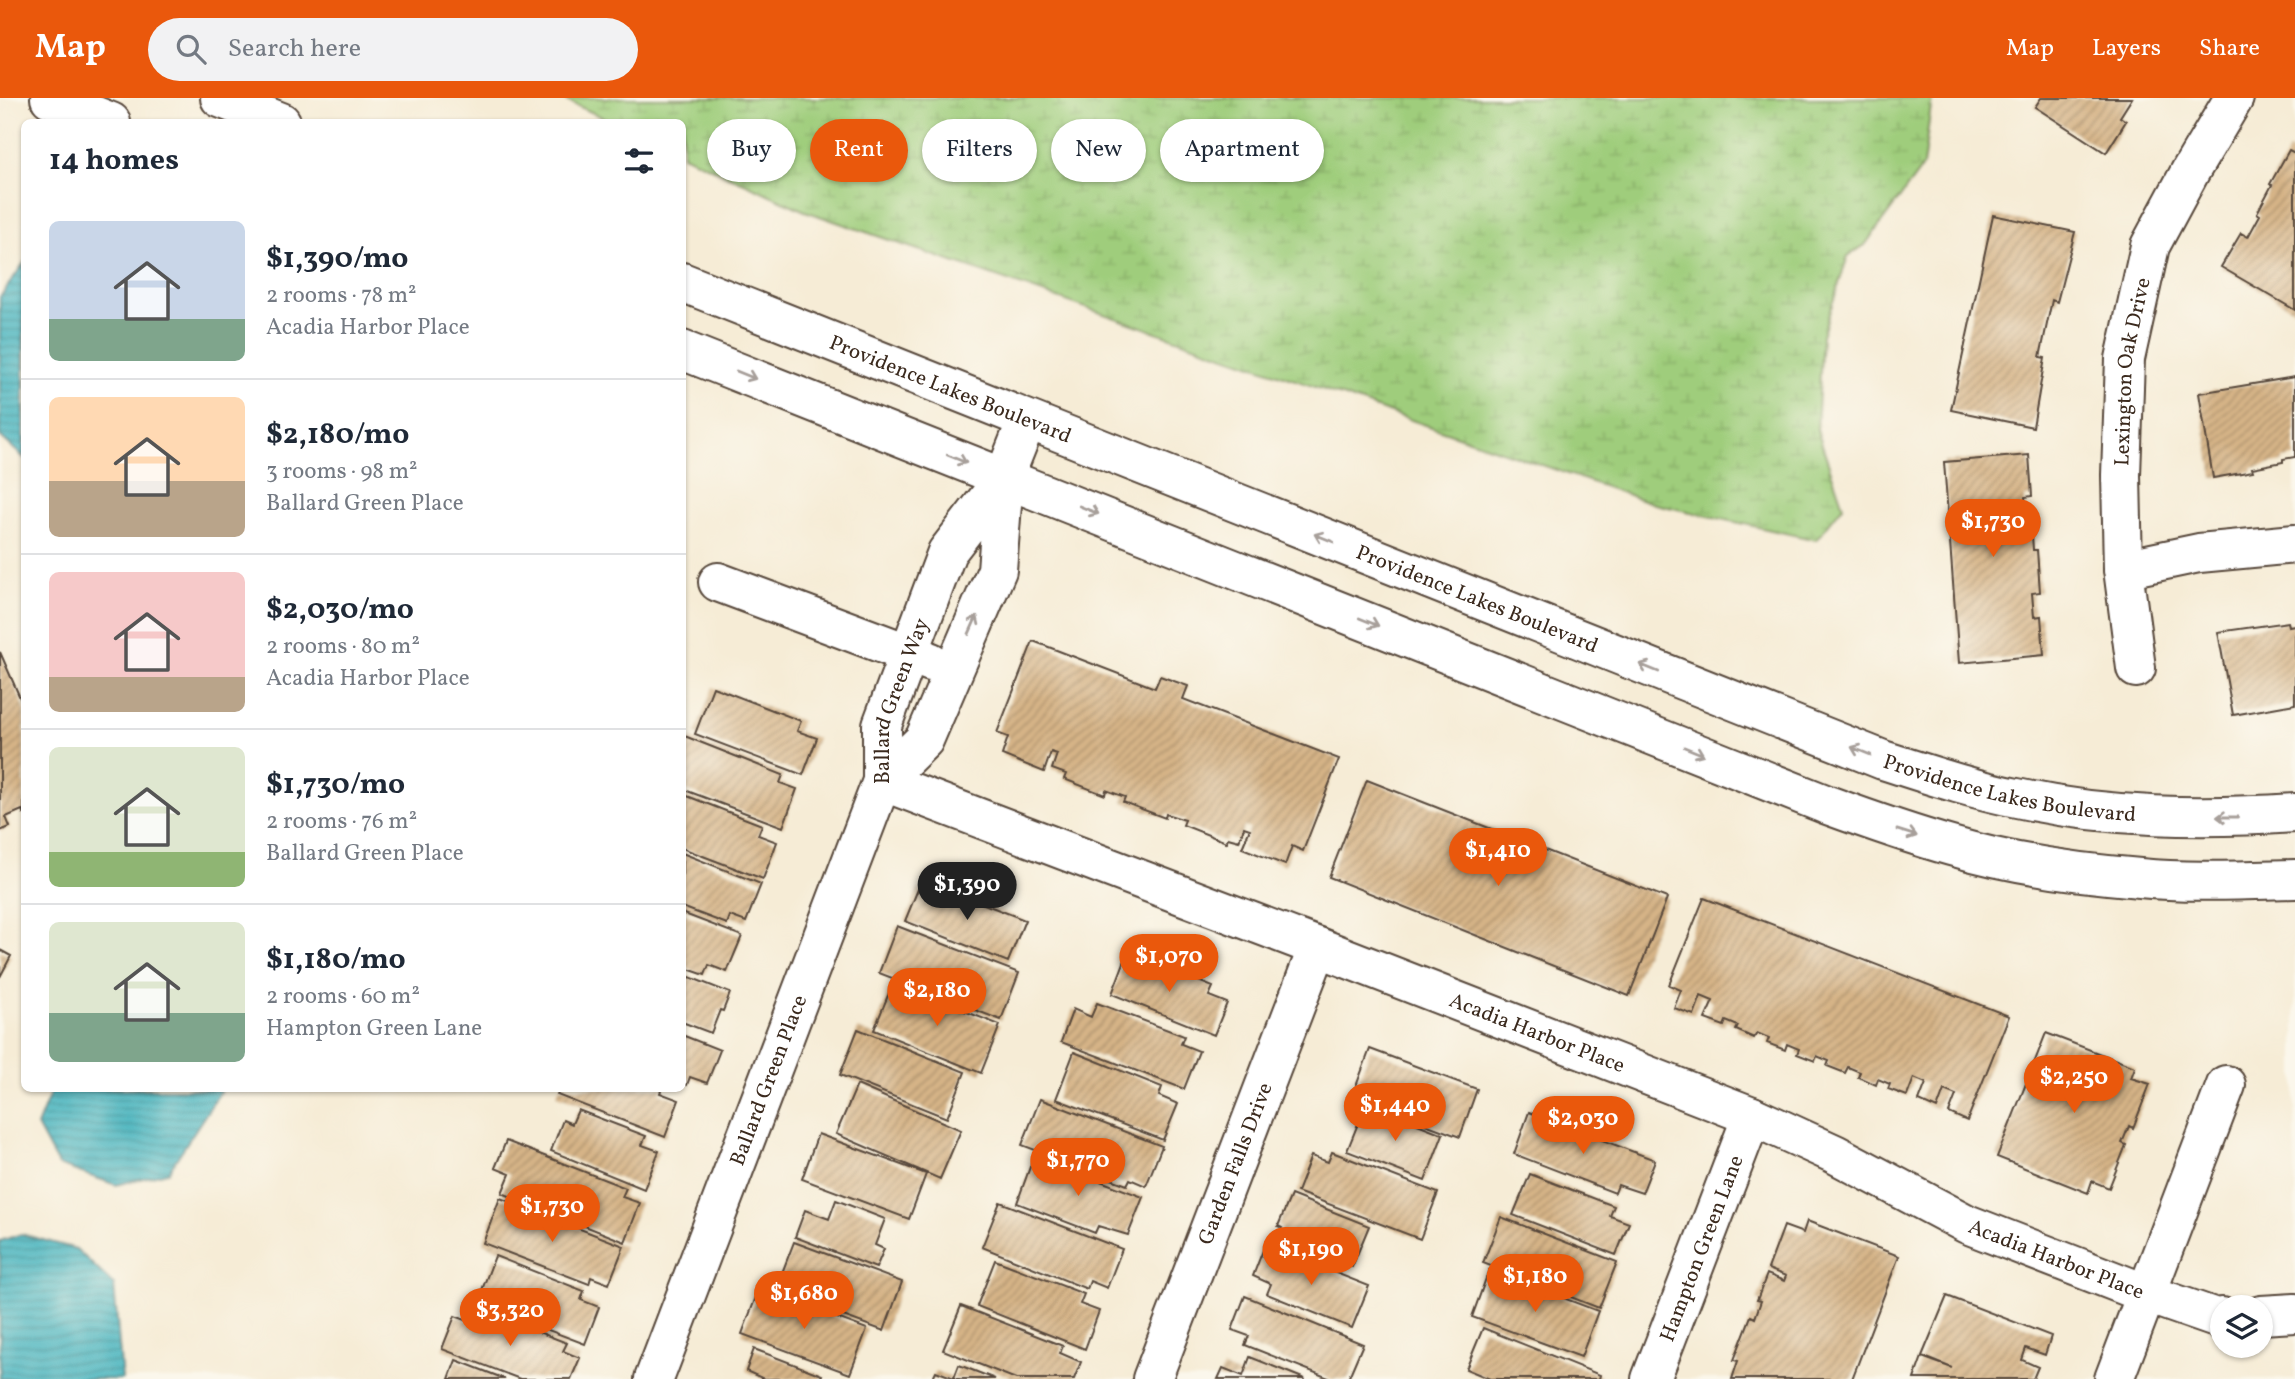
<!DOCTYPE html>
<meta charset="utf-8">
<style>
body{margin:0;font-family:Vollkorn,serif;background:#f2f2f3;color:#1f2937;height:100vh;display:flex;flex-direction:column;font-size:26px;white-space:nowrap}
*{box-sizing:border-box;margin:0}
p{font-size:23px;color:#747a83}
.icon{flex:none;width:38px;height:38px;fill:none;stroke:currentColor;stroke-width:2;stroke-linecap:round;stroke-linejoin:round}
.map{position:relative;flex:1;overflow:hidden}
.panel{position:absolute;left:21px;top:21px;width:665px;height:973px;display:flex;flex-direction:column;background:#fff;border-radius:10px;box-shadow:0 2px 5px #0004}
.panel>*{flex:none}
.top-card{position:absolute;left:707px;top:21px;width:665px;height:63px;display:flex;gap:14px}
.controls{position:absolute;left:2210px;top:1197px;display:grid;gap:14px}
.controls a{display:grid;place-items:center;width:63px;height:63px;border-radius:50%;background:#fff;box-shadow:0 2px 5px #0004;font-size:35px}
.price{position:absolute;translate:-50% -60px;padding:0 16px;border-radius:24px;background:#ea580c;color:#fff;font-size:23px;line-height:46px;filter:drop-shadow(0 2px 4px #0008)}
.price::after{content:'';position:absolute;left:50%;top:42px;width:21px;height:16px;margin-left:-10px;background:inherit;clip-path:polygon(0 0,100% 0,50% 100%)}
.price.active{background:#222;color:#fff}
ul{padding:0;list-style:none}
li{display:flex;align-items:center;gap:21px;height:175px;padding:0 28px}
li+li{border-top:2px solid #e0e1e3}
li span{display:grid;place-items:center;flex:none;width:196px;height:140px;border-radius:10px;color:#555}
li>.icon{margin-inline-start:auto}
span .icon{width:84px;height:84px;fill:#fffc;stroke-width:1}
li b{font-size:30px}
h2{display:flex;justify-content:space-between;align-items:center;height:84px;padding:0 28px;font-size:30px}
.pill{padding:0 24px;border-radius:32px;background:#fff;box-shadow:0 2px 5px #0004;font-size:24px;line-height:63px}
.pill.active{background:#ea580c;color:#fff}
header{display:flex;align-items:center;gap:42px;box-sizing:border-box;height:98px;padding:0 35px;background:#ea580c;color:#fff}
header strong{font-size:33px}
nav{display:flex;gap:38px;margin-inline-start:auto;font-size:24px}
.search{width:490px;height:63px;background:#f2f2f3;display:flex;align-items:center;gap:18px;box-sizing:border-box;padding:0 24px;border-radius:38px;color:#747a83;font-size:26px}
.map>svg:first-child{display:block}
</style>
<header>
<strong>Map</strong>
<div class="search"><svg class="icon" aria-label="search" viewBox="0 0 24 24"><circle cx="10" cy="10" r="6"/><path d="M15 15l6 6"/></svg>Search here</div>
<nav><a>Map</a><a>Layers</a><a>Share</a></nav>
</header>
<div class="map">
<svg width="2295" height="1281" viewBox="0 0 2295 1281">
<defs>
<pattern id="wetland-marsh" width="20" height="14" patternUnits="userSpaceOnUse" patternTransform="scale(1.75)"><rect width="20" height="14" fill="#9fcd7b"/><path d="M1 5h8M5 5V1M11 12h8M15 12V8" fill="none" stroke="#8ab06a"/></pattern>
<pattern id="water-rules" width="6" height="5" patternUnits="userSpaceOnUse" patternTransform="scale(1.75)"><rect width="6" height="5" fill="#44b3be"/><path d="M0 2.5h6" fill="none" stroke="#3a929a"/></pattern>
<pattern id="building-hatch" width="6" height="6" patternUnits="userSpaceOnUse" patternTransform="scale(1.75)"><rect width="6" height="6" fill="#d6b487"/><path d="M-1 1l2-2M0 6l6-6M5 7l2-2" fill="none" stroke="#af936e"/></pattern>
</defs>
<rect width="100%" height="100%" fill="#fbf7ec"/>
<filter id="ink" filterUnits="userSpaceOnUse"><feTurbulence type="fractalNoise" baseFrequency=".0143" numOctaves="2"/><feDisplacementMap in="SourceGraphic" scale="14" xChannelSelector="R" yChannelSelector="G"/><feConvolveMatrix kernelMatrix="1 2 1 2 8 2 1 2 1" color-interpolation-filters="sRGB"/></filter>
<filter id="wash" filterUnits="userSpaceOnUse"><feTurbulence type="fractalNoise" baseFrequency=".00686" numOctaves="4" result="noise"/><feDisplacementMap in="SourceGraphic" scale="28" xChannelSelector="R" yChannelSelector="G"/><feGaussianBlur stdDeviation="1.57" result="paint"/><feColorMatrix in="noise" values="0 0 0 0 0 0 0 0 0 0 0 0 0 0 0 0 0 1.4 0 .05"/><feComposite in="paint" operator="in"/></filter>
<g filter="url(#wash)">
<rect width="100%" height="100%" fill="#f6ecd6"/>
<path fill="url(#wetland-marsh)" stroke="#6d7c4c" stroke-width="2" d="M 560,0 L 1932,0 L 1923,68 L 1865,147 L 1848,158 L 1822,237 L 1817,332 L 1843,408 L 1816,442 L 1655,406 L 805,113 L 683,57 L 682,24 L 613,24 Z"/>
<path fill="url(#water-rules)" stroke="#406e6e" stroke-width="2" d="M 24,165 L 24,360 L 0,338 L 0,199 Z
M 52,991 L 52,990 L 222,991 L 168,1074 L 116,1087 L 58,1067 L 37,1028 Z
M 21,1136 L 76,1151 L 114,1187 L 122,1281 L 0,1281 L 0,1143 Z"/>
<g id="blocks">
<path fill="url(#building-hatch)" d="M 2041,0 L 2132,0 L 2120,19 L 2126,23 L 2106,55 L 2035,9 Z
M 2289,52 L 2295,55 L 2295,212 L 2221,169 L 2241,135 L 2248,139 L 2260,117 L 2257,115 L 2272,87 L 2270,86 Z
M 1993,117 L 2075,134 L 2057,204 L 2052,202 L 2040,259 L 2045,260 L 2033,329 L 1951,312 Z
M 2295,279 L 2295,359 L 2283,361 L 2283,364 L 2252,370 L 2253,373 L 2213,380 L 2199,295 Z
M 2029,357 L 2032,398 L 2025,399 L 2026,423 L 2031,422 L 2033,452 L 2037,452 L 2040,494 L 2032,495 L 2034,519 L 2041,518 L 2044,557 L 1959,565 L 1944,364 Z
M 2288,524 L 2289,528 L 2295,527 L 2295,606 L 2233,617 L 2218,534 Z
M 1033,543 L 1155,590 L 1160,578 L 1188,588 L 1183,601 L 1339,661 L 1303,753 L 1292,748 L 1285,767 L 1242,750 L 1250,731 L 1244,729 L 1239,743 L 1228,740 L 1226,744 L 1183,727 L 1185,722 L 1166,716 L 1165,720 L 1123,704 L 1125,699 L 1106,692 L 1105,697 L 1064,681 L 1066,676 L 1052,671 L 1057,656 L 1051,654 L 1044,674 L 1002,657 L 1008,639 L 997,635 Z
M 0,554 L 24,609 L 24,717 L 22,712 L 6,719 L 10,729 L 0,733 Z
M 713,589 L 801,623 L 797,633 L 817,640 L 803,677 L 695,636 Z
M 682,637 L 783,677 L 780,685 L 797,691 L 783,729 L 682,691 Z
M 1367,682 L 1667,800 L 1629,898 L 1329,779 Z
M 682,696 L 762,727 L 758,737 L 777,744 L 763,781 L 682,750 Z
M 682,755 L 761,786 L 746,824 L 730,818 L 727,826 L 682,809 Z
M 940,789 L 1025,822 L 1008,864 L 905,823 L 918,791 L 936,799 Z
M 1704,800 L 2009,918 L 1967,1023 L 1949,1015 L 1956,997 L 1944,992 L 1937,1011 L 1919,1003 L 1926,985 L 1914,980 L 1907,998 L 1888,991 L 1890,986 L 1878,981 L 1876,987 L 1858,979 L 1860,974 L 1848,969 L 1845,975 L 1827,968 L 1829,963 L 1817,958 L 1815,963 L 1797,956 L 1799,951 L 1787,946 L 1785,952 L 1767,945 L 1769,940 L 1757,935 L 1754,940 L 1736,932 L 1738,928 L 1726,923 L 1724,928 L 1705,921 L 1713,903 L 1701,898 L 1694,917 L 1674,910 L 1681,892 L 1669,887 Z
M 682,815 L 742,838 L 727,874 L 709,867 L 705,877 L 682,869 Z
M 897,828 L 1019,875 L 1001,922 L 879,875 Z
M 0,852 L 11,858 L 0,879 Z
M 1128,854 L 1213,889 L 1209,898 L 1227,905 L 1214,937 L 1112,896 Z
M 682,876 L 730,895 L 723,913 L 720,912 L 711,935 L 682,924 Z
M 893,885 L 1000,927 L 981,975 L 874,932 Z
M 1097,905 L 1184,938 L 1181,946 L 1199,953 L 1184,991 L 1061,944 L 1073,911 L 1091,919 Z
M 858,931 L 965,974 L 947,1020 L 840,977 Z
M 2046,935 L 2135,969 L 2131,980 L 2150,986 L 2133,1030 L 2129,1028 L 2122,1045 L 2126,1047 L 2109,1090 L 2092,1083 L 2088,1095 L 1997,1059 Z
M 682,937 L 720,952 L 707,985 L 690,979 L 687,987 L 682,985 Z
M 1370,951 L 1477,991 L 1460,1039 L 1352,999 Z
M 1074,954 L 1162,989 L 1159,998 L 1178,1006 L 1163,1042 L 1056,1001 Z
M 857,987 L 961,1032 L 940,1081 L 836,1036 Z
M 559,990 L 662,990 L 660,995 L 679,1002 L 665,1039 L 557,997 Z
M 1040,1001 L 1162,1048 L 1146,1088 L 1130,1081 L 1127,1087 L 1022,1047 Z
M 1366,1006 L 1443,1036 L 1425,1083 L 1347,1053 Z
M 578,1012 L 646,1038 L 642,1047 L 659,1053 L 644,1091 L 551,1053 L 563,1022 L 572,1026 Z
M 1529,1014 L 1655,1062 L 1642,1095 L 1618,1087 L 1615,1095 L 1514,1056 Z
M 818,1036 L 926,1076 L 909,1121 L 802,1081 Z
M 506,1043 L 626,1090 L 622,1099 L 640,1105 L 625,1144 L 502,1095 L 510,1076 L 495,1070 Z
M 1332,1054 L 1438,1095 L 1420,1141 L 1297,1094 L 1311,1058 L 1328,1064 Z
M 1034,1058 L 1143,1099 L 1128,1137 L 1098,1128 L 1095,1135 L 1017,1105 Z
M 1530,1076 L 1614,1108 L 1610,1118 L 1629,1125 L 1616,1157 L 1513,1117 Z
M 1291,1097 L 1369,1128 L 1352,1169 L 1278,1140 L 1282,1130 L 1278,1128 Z
M 500,1100 L 624,1148 L 609,1186 L 591,1179 L 589,1186 L 483,1145 Z
M 836,1102 L 885,1121 L 875,1147 L 884,1151 L 876,1170 L 795,1139 L 805,1112 L 829,1121 Z
M 1000,1104 L 1122,1151 L 1107,1190 L 1090,1183 L 1087,1191 L 982,1149 Z
M 1501,1119 L 1617,1164 L 1599,1210 L 1483,1165 Z
M 1807,1123 L 1899,1158 L 1852,1281 L 1732,1281 L 1738,1263 L 1734,1262 L 1751,1218 L 1755,1220 L 1761,1203 L 1757,1202 L 1767,1176 L 1784,1183 L 1786,1178 L 1768,1171 L 1784,1128 L 1803,1135 Z
M 794,1144 L 902,1184 L 884,1233 L 775,1193 Z
M 1265,1147 L 1369,1188 L 1352,1230 L 1267,1196 L 1271,1186 L 1253,1178 Z
M 495,1158 L 584,1193 L 581,1202 L 599,1209 L 585,1246 L 477,1205 Z
M 995,1162 L 1084,1196 L 1080,1206 L 1099,1213 L 1085,1251 L 977,1208 Z
M 1489,1172 L 1598,1213 L 1581,1259 L 1472,1219 Z
M 759,1191 L 867,1231 L 850,1276 L 742,1236 Z
M 1245,1198 L 1363,1246 L 1348,1281 L 1331,1281 L 1245,1247 L 1249,1238 L 1232,1232 Z
M 1947,1198 L 2051,1238 L 2045,1257 L 2026,1250 L 2022,1262 L 2038,1269 L 2033,1281 L 1914,1281 L 1922,1259 L 1952,1270 L 1922,1258 Z
M 961,1208 L 1063,1248 L 1060,1255 L 1081,1264 L 1074,1281 L 1016,1281 L 943,1252 Z
M 479,1211 L 567,1245 L 563,1253 L 580,1260 L 571,1281 L 520,1281 L 442,1251 L 455,1218 L 474,1225 Z
M 1483,1230 L 1600,1277 L 1599,1281 L 1490,1281 L 1466,1271 Z
M 754,1251 L 822,1277 L 820,1281 L 764,1281 L 746,1273 Z
M 1250,1259 L 1305,1281 L 1218,1281 L 1223,1270 L 1243,1278 Z
M 456,1262 L 505,1281 L 449,1281 Z
M 959,1267 L 995,1281 L 932,1281 L 936,1273 L 954,1280 Z"/>
</g>
</g>
<g filter="url(#ink)">
<use href="#blocks" fill-opacity="0" stroke="#57473a" stroke-width="2"/>
<g fill="none" stroke-linecap="round" stroke-linejoin="round">
<g stroke="#57473a" stroke-width="42">
<g id="minor">
<path d="M 50,0 L 111,24"/>
<path d="M 220,0 L 281,24"/>
<path id="s1" d="M 682,184 L 1883,662 C 1927,676 1971,691 2017,700 C 2109,720 2202,721 2295,715"/>
<path d="M 682,252 L 1825,706 C 1866,721 1908,736 1951,748 C 2012,766 2077,775 2140,780 C 2191,785 2244,782 2295,781"/>
<path d="M 1004,380 L 1027,322"/>
<path d="M 2123,471 L 2199,455 L 2295,446"/>
<path d="M 718,484 L 931,564"/>
<path id="s2" d="M 2136,570 L 2123,471 L 2121,377 L 2125,261 L 2150,148 L 2191,72 L 2234,0"/>
<path id="s3" d="M 882,683 L 1318,849 L 1752,1018 L 1835,1056 L 1967,1126 L 2147,1196 L 2216,1220 L 2222,1219"/>
<path d="M 2261,1217 L 2295,1215"/>
<path id="s4" d="M 654,1281 L 882,683 L 882,627 L 947,454 L 1004,380 L 997,472 L 924,642 L 882,683"/>
<path id="s5" d="M 1152,1281 L 1318,849"/>
<path id="s6" d="M 1651,1281 L 1752,1018"/>
<path d="M 2114,1281 L 2226,987"/>
</g>
</g>
<use href="#minor" stroke="#fff" stroke-width="38"/>
</g>
<defs><path id="oneway-shaft" d="M-6 0H5M1.5-3L5.5 0L1.5 3" fill="none" stroke-width="1.6" stroke-linecap="round" stroke-linejoin="round" transform="scale(1.75)"/></defs>
<g stroke="#a79f9a">
<use href="#oneway-shaft" transform="translate(746 277) rotate(22)"/>
<use href="#oneway-shaft" transform="translate(957 361) rotate(22)"/>
<use href="#oneway-shaft" transform="translate(1089 412) rotate(22)"/>
<use href="#oneway-shaft" transform="translate(1324 440) rotate(-158)"/>
<use href="#oneway-shaft" transform="translate(1369 524) rotate(22)"/>
<use href="#oneway-shaft" transform="translate(973 527) rotate(-66)"/>
<use href="#oneway-shaft" transform="translate(1649 570) rotate(-158)"/>
<use href="#oneway-shaft" transform="translate(1694 653) rotate(22)"/>
<use href="#oneway-shaft" transform="translate(1861 653) rotate(-158)"/>
<use href="#oneway-shaft" transform="translate(2227 719) rotate(180)"/>
<use href="#oneway-shaft" transform="translate(1907 735) rotate(17)"/>
</g>
</g>
<g text-anchor="middle" stroke-width="5" stroke-linejoin="round" paint-order="stroke">
<g font-size="21" fill="#3b2a1e" stroke="#fbf7ec">
<text dy="7" stroke="none"><textPath href="#s2" startOffset="298">Lexington Oak Drive</textPath></text>
<text dy="7" stroke="none"><textPath href="#s1" startOffset="289">Providence Lakes Boulevard</textPath></text>
<text dy="7" stroke="none"><textPath href="#s1" startOffset="856">Providence Lakes Boulevard</textPath></text>
<text dy="7" stroke="none"><textPath href="#s4" startOffset="723">Ballard Green Way</textPath></text>
<text dy="7" stroke="none"><textPath href="#s1" startOffset="1423">Providence Lakes Boulevard</textPath></text>
<text dy="7" stroke="none"><textPath href="#s3" startOffset="702">Acadia Harbor Place</textPath></text>
<text dy="7" stroke="none"><textPath href="#s4" startOffset="320">Ballard Green Place</textPath></text>
<text dy="7" stroke="none"><textPath href="#s5" startOffset="231">Garden Falls Drive</textPath></text>
<text dy="7" stroke="none"><textPath href="#s6" startOffset="140">Hampton Green Lane</textPath></text>
<text dy="7" stroke="none"><textPath href="#s3" startOffset="1269">Acadia Harbor Place</textPath></text>
</g>
</g>
</svg>
<div class="controls">
<a><svg class="icon" aria-label="layers" viewBox="0 0 24 24"><path d="M12 4l9 5-9 5-9-5zM3 14l9 5 9-5"/></svg></a>
</div>
<b class="price" style="left:1993px;top:461px">$1,730</b>
<b class="price" style="left:1498px;top:790px">$1,410</b>
<b class="price active" style="left:967px;top:824px">$1,390</b>
<b class="price" style="left:1169px;top:896px">$1,070</b>
<b class="price" style="left:937px;top:930px">$2,180</b>
<b class="price" style="left:2074px;top:1017px">$2,250</b>
<b class="price" style="left:1395px;top:1045px">$1,440</b>
<b class="price" style="left:1583px;top:1058px">$2,030</b>
<b class="price" style="left:1078px;top:1100px">$1,770</b>
<b class="price" style="left:552px;top:1146px">$1,730</b>
<b class="price" style="left:1311px;top:1189px">$1,190</b>
<b class="price" style="left:1535px;top:1216px">$1,180</b>
<b class="price" style="left:804px;top:1233px">$1,680</b>
<b class="price" style="left:510px;top:1250px">$3,320</b>
<div class="top-card">
<a class="pill">Buy</a>
<a class="pill active">Rent</a>
<a class="pill">Filters</a>
<a class="pill">New</a>
<a class="pill">Apartment</a>
</div>
<section class="panel">
<h2>14 homes<svg class="icon" aria-label="filters" viewBox="0 0 24 24"><path d="M4 7h16M4 17h16"/><circle cx="9" cy="7" r="2"/><circle cx="15" cy="17" r="2"/></svg></h2>
<ul>
<li><span style="background:linear-gradient(#c9d6e8 70%,#7fa58c 0)"><svg class="icon" aria-label="home" viewBox="0 0 24 24"><path d="M3 11l9-7 9 7M6 9v11h12V9"/></svg></span><div><b>$1,390/mo</b><p>2 rooms · 78 m²</p><p>Acadia Harbor Place</p></div></li>
<li><span style="background:linear-gradient(#ffd9b3 60%,#b9a48a 0)"><svg class="icon" aria-label="home" viewBox="0 0 24 24"><path d="M3 11l9-7 9 7M6 9v11h12V9"/></svg></span><div><b>$2,180/mo</b><p>3 rooms · 98 m²</p><p>Ballard Green Place</p></div></li>
<li><span style="background:linear-gradient(#f6c9c9 75%,#b9a48a 0)"><svg class="icon" aria-label="home" viewBox="0 0 24 24"><path d="M3 11l9-7 9 7M6 9v11h12V9"/></svg></span><div><b>$2,030/mo</b><p>2 rooms · 80 m²</p><p>Acadia Harbor Place</p></div></li>
<li><span style="background:linear-gradient(#dfe7d0 75%,#8fb573 0)"><svg class="icon" aria-label="home" viewBox="0 0 24 24"><path d="M3 11l9-7 9 7M6 9v11h12V9"/></svg></span><div><b>$1,730/mo</b><p>2 rooms · 76 m²</p><p>Ballard Green Place</p></div></li>
<li><span style="background:linear-gradient(#dfe7d0 65%,#7fa58c 0)"><svg class="icon" aria-label="home" viewBox="0 0 24 24"><path d="M3 11l9-7 9 7M6 9v11h12V9"/></svg></span><div><b>$1,180/mo</b><p>2 rooms · 60 m²</p><p>Hampton Green Lane</p></div></li>
</ul>
</section>
</div>
